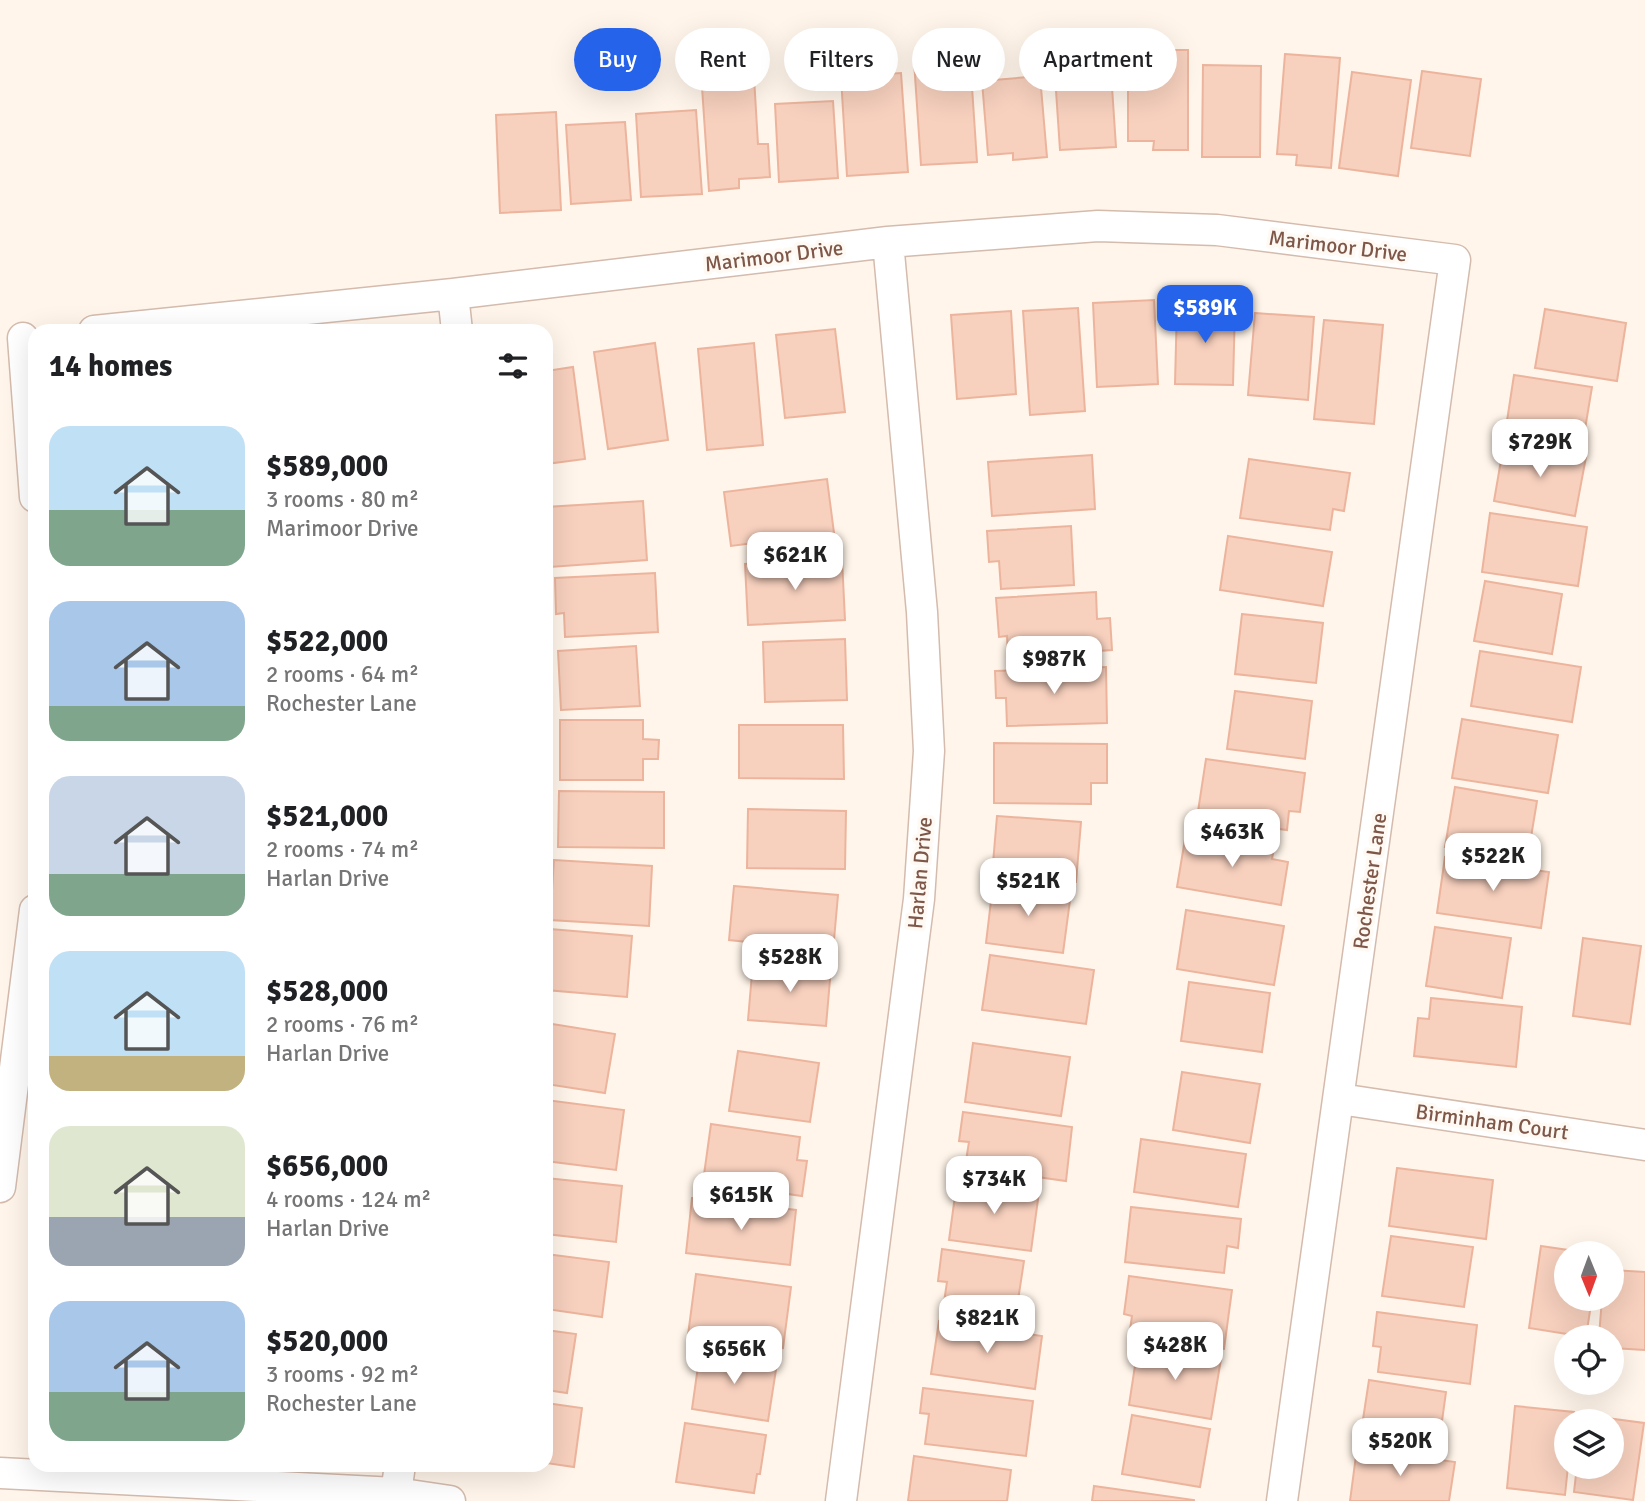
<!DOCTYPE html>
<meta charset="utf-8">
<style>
body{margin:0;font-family:Signika,sans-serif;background:#f6f6f6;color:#202124;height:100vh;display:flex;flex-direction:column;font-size:26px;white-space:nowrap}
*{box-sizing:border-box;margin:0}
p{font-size:23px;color:#757577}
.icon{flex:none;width:38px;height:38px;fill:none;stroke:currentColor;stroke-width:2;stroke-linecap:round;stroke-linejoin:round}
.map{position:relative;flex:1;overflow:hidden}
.panel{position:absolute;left:28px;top:324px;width:525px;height:1148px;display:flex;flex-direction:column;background:#fff;border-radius:21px;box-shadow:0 7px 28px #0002}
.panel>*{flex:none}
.guide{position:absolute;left:574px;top:28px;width:665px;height:63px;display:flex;gap:14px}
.needle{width:46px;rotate:179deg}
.buttons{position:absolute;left:1554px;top:1241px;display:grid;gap:14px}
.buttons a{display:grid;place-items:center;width:70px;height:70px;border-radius:50%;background:#fff;box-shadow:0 7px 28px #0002;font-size:35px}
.price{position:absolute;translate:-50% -60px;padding:0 16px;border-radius:14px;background:#fff;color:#222;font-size:23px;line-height:46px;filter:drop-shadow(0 2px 4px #0008)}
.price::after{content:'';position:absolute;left:50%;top:42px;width:21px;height:16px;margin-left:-10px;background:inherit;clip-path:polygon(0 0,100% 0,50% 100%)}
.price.active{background:#2563eb;color:#fff}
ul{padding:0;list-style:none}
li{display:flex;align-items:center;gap:21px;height:175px;padding:0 21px}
li span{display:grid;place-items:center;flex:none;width:196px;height:140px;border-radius:21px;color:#555}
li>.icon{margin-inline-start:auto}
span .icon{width:84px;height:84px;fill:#fffc;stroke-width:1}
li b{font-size:30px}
h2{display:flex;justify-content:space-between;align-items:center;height:84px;padding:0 21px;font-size:30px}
.chip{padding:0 24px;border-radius:32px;background:#fff;box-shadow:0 7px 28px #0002;font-size:24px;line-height:63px}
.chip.active{background:#2563eb;color:#fff}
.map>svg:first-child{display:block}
</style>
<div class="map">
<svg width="1645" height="1501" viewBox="0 0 1645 1501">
<rect width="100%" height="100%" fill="#fff5ea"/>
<path fill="#f7d0be" stroke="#ecb49c" stroke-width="2" d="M 1109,42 L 1116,147 L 1060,150 L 1053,46 Z
M 1128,50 L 1188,50 L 1188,150 L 1153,150 L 1154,141 L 1128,141 Z
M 1285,54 L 1340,58 L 1331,168 L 1296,165 L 1297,155 L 1277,154 Z
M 970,57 L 977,162 L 921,165 L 914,61 Z
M 1203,65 L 1261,66 L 1260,157 L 1202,157 Z
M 727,70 L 728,79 L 754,77 L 758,144 L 768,144 L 770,177 L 739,179 L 739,188 L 709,191 L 701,72 Z
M 1422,71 L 1481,79 L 1470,156 L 1411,148 Z
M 1352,72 L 1411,80 L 1398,176 L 1339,168 Z
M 901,73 L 908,172 L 847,176 L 841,77 Z
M 1040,76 L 1047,157 L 1013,160 L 1013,153 L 988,155 L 982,81 Z
M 833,101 L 838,178 L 779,182 L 775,104 Z
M 696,110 L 702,194 L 641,197 L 636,114 Z
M 556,112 L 561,210 L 500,213 L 496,115 Z
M 625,122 L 631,200 L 571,204 L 566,125 Z
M 1154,300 L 1158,384 L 1097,387 L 1093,303 Z
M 1177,305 L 1235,307 L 1233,385 L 1175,384 Z
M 1078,308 L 1085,411 L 1030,415 L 1023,311 Z
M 1545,309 L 1626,323 L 1617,381 L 1535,368 Z
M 1011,311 L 1016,394 L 957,399 L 951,315 Z
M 1255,313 L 1314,317 L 1308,400 L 1248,395 Z
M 1324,320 L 1383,325 L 1374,424 L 1314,419 Z
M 835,329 L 845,412 L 785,418 L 776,335 Z
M 655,343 L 668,440 L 608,449 L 594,352 Z
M 754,343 L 763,445 L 707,450 L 698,349 Z
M 573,367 L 585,459 L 546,464 L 546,371 Z
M 1514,375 L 1592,387 L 1582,447 L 1505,434 Z
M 1504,443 L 1586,457 L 1575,516 L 1494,501 Z
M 1092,455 L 1095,509 L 992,516 L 988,462 Z
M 1249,459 L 1350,473 L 1344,511 L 1333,509 L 1330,530 L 1240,518 Z
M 827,479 L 834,533 L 731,546 L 724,492 Z
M 643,501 L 647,560 L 550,567 L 546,507 Z
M 1490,513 L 1587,527 L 1578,586 L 1482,572 Z
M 1071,526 L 1074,585 L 1001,589 L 999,561 L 989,562 L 987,531 Z
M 1228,536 L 1332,552 L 1323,606 L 1220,590 Z
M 842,559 L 845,620 L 748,625 L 745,564 Z
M 655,573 L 658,632 L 565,637 L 564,613 L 556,614 L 555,578 Z
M 1485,581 L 1562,594 L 1552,654 L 1474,641 Z
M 1096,592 L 1097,619 L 1110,618 L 1112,650 L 1008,657 L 1007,636 L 999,637 L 996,598 Z
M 1242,614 L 1323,623 L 1316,683 L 1235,674 Z
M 845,639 L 847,700 L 765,702 L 763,642 Z
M 636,646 L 640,706 L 561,710 L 558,651 Z
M 1480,651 L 1581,667 L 1572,722 L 1471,706 Z
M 1106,667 L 1107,723 L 1007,726 L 1006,698 L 996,698 L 995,671 Z
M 1235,691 L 1312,701 L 1305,759 L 1227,749 Z
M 1462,719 L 1558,735 L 1548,793 L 1452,778 Z
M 560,720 L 643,720 L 643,739 L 659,740 L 658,759 L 643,759 L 643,780 L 560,780 Z
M 739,725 L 843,725 L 844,779 L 739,778 Z
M 994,743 L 1107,744 L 1107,783 L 1091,783 L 1091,804 L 994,803 Z
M 1206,759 L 1305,773 L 1300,812 L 1289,811 L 1287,830 L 1197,818 Z
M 1455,787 L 1537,801 L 1527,861 L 1445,847 Z
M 559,791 L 664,792 L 664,848 L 558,847 Z
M 748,809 L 846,811 L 845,869 L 747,868 Z
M 997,816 L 1081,822 L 1076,882 L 992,875 Z
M 1186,833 L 1274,848 L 1272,859 L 1288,862 L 1281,905 L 1177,887 Z
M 1445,857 L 1549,872 L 1541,928 L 1437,913 Z
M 554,860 L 652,866 L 649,926 L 550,920 Z
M 993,884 L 1071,893 L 1063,953 L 986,943 Z
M 734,886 L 838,895 L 833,951 L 729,940 Z
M 1186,910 L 1284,926 L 1274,985 L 1177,969 Z
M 1435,927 L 1511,938 L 1502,998 L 1426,986 Z
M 550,929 L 632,936 L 627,997 L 546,990 Z
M 1583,938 L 1641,946 L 1630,1024 L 1573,1016 Z
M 990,955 L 1094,970 L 1086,1024 L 982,1010 Z
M 753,962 L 831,968 L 826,1026 L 748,1020 Z
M 1189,982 L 1270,993 L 1262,1052 L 1181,1041 Z
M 1431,998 L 1522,1007 L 1516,1067 L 1414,1056 L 1418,1018 L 1429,1019 Z
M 546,1023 L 615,1034 L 605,1093 L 546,1084 Z
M 973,1043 L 1070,1057 L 1061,1116 L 965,1102 Z
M 738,1051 L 819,1063 L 810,1122 L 729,1111 Z
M 1182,1072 L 1260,1084 L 1250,1143 L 1173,1130 Z
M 546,1100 L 624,1110 L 616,1170 L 546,1161 Z
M 963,1112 L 1072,1127 L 1066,1181 L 965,1167 L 969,1142 L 959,1141 Z
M 711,1124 L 800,1137 L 797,1160 L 807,1161 L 802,1196 L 703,1182 Z
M 1141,1139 L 1246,1154 L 1238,1207 L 1134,1192 Z
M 1397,1168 L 1493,1180 L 1486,1239 L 1389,1226 Z
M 546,1178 L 622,1186 L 616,1242 L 546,1234 Z
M 957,1181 L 1039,1192 L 1031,1251 L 949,1240 Z
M 692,1198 L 796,1210 L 790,1265 L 686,1253 Z
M 1131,1207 L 1241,1219 L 1238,1248 L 1227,1246 L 1224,1273 L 1125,1262 Z
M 1391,1236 L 1473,1247 L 1464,1307 L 1382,1296 Z
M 1541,1246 L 1589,1253 L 1566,1253 L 1566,1298 L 1592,1298 L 1586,1337 L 1529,1328 Z
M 942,1249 L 1024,1261 L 1015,1320 L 943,1309 L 947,1282 L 938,1281 Z
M 546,1254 L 609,1262 L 602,1317 L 546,1309 Z
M 1612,1270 L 1645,1272 L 1645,1350 L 1612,1348 L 1612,1337 L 1599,1337 L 1602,1298 L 1612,1298 Z
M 696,1274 L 791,1287 L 783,1348 L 688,1335 Z
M 1129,1276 L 1232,1290 L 1224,1349 L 1129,1337 L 1132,1316 L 1124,1314 Z
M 1377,1312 L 1477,1325 L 1470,1384 L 1378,1372 L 1381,1347 L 1373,1346 Z
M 939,1321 L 1042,1336 L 1035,1389 L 931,1374 Z
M 546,1330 L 576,1334 L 567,1393 L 546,1390 Z
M 1138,1346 L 1221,1359 L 1211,1419 L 1129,1405 Z
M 700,1352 L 777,1363 L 768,1421 L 692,1409 Z
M 1369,1380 L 1446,1392 L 1438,1450 L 1360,1439 Z
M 923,1388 L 1033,1401 L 1026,1456 L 925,1444 L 929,1414 L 920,1413 Z
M 546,1403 L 582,1408 L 574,1467 L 546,1463 Z
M 1515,1406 L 1574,1412 L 1573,1421 L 1566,1421 L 1568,1466 L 1565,1495 L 1507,1488 Z
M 1132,1415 L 1210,1429 L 1200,1487 L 1122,1474 Z
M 1584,1415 L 1644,1423 L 1633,1500 L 1574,1492 L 1577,1466 L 1612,1466 L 1612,1421 L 1584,1421 Z
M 685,1423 L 766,1435 L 760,1474 L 757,1474 L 754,1493 L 676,1482 Z
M 1357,1448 L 1455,1462 L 1449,1501 L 1350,1501 Z
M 914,1456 L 1011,1470 L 1007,1501 L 908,1501 Z
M 1094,1486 L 1194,1500 L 1194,1501 L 1092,1501 Z"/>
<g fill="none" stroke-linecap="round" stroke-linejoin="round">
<g stroke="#d4bbad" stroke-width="33">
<path id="street" d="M 453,294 L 457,331
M 94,331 L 453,294 L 888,242 L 1098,226 L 1217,230 L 1455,260 L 1282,1501
M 23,338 L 35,497
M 1340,1099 L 1645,1145
M 0,1187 L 35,910
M 0,1473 L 396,1493 L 450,1501
M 396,1493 L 400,1465
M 841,1501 L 919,899 L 929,751 L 922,612 L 888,242"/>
</g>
<use href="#street" stroke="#fff" stroke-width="30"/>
</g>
<g text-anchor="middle" stroke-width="7" stroke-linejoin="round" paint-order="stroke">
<g font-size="21" fill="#7e5749" stroke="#fff9f3">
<text transform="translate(1338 246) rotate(7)" y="7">Marimoor Drive</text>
<text transform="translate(774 256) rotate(-7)" y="7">Marimoor Drive</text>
<text transform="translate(920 873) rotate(-85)" y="7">Harlan Drive</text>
<text transform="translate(1370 881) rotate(-82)" y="7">Rochester Lane</text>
<text transform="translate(1492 1122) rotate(8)" y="7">Birminham Court</text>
</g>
</g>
</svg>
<div class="buttons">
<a><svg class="needle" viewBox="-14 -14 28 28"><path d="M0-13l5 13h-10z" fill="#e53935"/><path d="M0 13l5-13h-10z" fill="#757577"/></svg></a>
<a><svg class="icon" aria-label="locate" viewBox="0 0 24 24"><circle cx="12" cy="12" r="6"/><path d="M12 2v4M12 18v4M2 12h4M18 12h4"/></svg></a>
<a><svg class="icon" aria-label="layers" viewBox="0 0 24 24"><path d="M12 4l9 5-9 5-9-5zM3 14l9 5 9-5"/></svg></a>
</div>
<b class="price active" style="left:1205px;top:345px">$589K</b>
<b class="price" style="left:1540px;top:479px">$729K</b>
<b class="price" style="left:795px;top:592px">$621K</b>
<b class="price" style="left:1054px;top:696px">$987K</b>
<b class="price" style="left:1232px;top:869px">$463K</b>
<b class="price" style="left:1493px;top:893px">$522K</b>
<b class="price" style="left:1028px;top:918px">$521K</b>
<b class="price" style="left:790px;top:994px">$528K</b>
<b class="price" style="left:994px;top:1216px">$734K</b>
<b class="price" style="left:741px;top:1232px">$615K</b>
<b class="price" style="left:987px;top:1355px">$821K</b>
<b class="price" style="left:1175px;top:1382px">$428K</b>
<b class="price" style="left:734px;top:1386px">$656K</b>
<b class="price" style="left:1400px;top:1478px">$520K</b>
<div class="guide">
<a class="chip active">Buy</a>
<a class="chip">Rent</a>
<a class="chip">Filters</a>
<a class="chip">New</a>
<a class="chip">Apartment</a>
</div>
<section class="panel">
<h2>14 homes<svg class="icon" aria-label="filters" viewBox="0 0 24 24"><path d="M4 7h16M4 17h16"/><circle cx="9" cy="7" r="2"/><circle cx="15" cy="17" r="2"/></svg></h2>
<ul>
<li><span style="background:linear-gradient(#bfe0f5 60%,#7fa58c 0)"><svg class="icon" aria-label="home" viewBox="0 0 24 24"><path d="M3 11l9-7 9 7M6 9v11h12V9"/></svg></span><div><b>$589,000</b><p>3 rooms · 80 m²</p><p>Marimoor Drive</p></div></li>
<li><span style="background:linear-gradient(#a9c7e8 75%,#7fa58c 0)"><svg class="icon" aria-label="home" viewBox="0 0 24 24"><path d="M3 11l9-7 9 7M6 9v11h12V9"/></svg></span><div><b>$522,000</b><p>2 rooms · 64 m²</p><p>Rochester Lane</p></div></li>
<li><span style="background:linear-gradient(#c9d6e8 70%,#7fa58c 0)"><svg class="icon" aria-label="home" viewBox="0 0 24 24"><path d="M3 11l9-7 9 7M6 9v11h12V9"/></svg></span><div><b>$521,000</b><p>2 rooms · 74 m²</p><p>Harlan Drive</p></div></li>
<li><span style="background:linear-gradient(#bfe0f5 75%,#c2b280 0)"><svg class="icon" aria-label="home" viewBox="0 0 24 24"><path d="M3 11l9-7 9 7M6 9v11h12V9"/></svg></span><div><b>$528,000</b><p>2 rooms · 76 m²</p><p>Harlan Drive</p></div></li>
<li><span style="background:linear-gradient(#dfe7d0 65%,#9aa5b1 0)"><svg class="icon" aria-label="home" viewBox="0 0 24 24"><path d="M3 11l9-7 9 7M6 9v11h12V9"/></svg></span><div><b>$656,000</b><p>4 rooms · 124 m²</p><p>Harlan Drive</p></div></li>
<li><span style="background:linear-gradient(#a9c7e8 65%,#7fa58c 0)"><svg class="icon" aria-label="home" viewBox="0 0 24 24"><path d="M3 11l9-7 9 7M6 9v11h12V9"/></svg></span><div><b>$520,000</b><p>3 rooms · 92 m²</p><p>Rochester Lane</p></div></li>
</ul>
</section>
</div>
